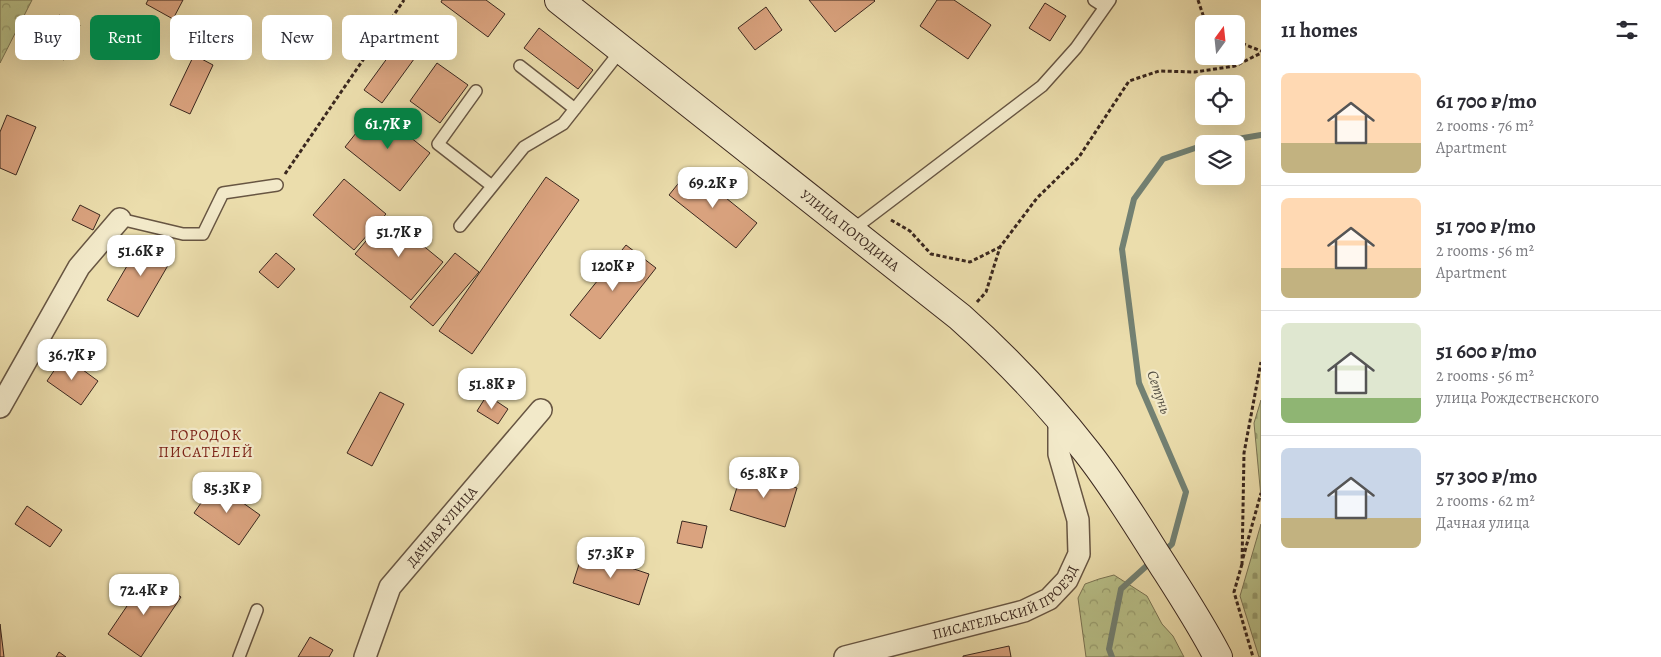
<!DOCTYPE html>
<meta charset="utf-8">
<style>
body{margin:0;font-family:Alegreya,serif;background:#f2f2f3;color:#2b2b33;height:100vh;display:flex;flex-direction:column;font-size:19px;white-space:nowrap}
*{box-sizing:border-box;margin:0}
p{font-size:16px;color:#7c7c81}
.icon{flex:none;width:28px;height:28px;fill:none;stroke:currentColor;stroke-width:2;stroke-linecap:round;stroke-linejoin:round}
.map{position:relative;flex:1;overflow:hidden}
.side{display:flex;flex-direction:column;background:#fff;width:400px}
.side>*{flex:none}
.guide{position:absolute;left:15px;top:15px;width:475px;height:45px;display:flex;gap:10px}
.needle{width:32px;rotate:15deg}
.tools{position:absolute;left:1195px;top:15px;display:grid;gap:10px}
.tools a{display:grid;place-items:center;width:50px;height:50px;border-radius:8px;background:#fff;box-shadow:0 5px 20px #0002;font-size:25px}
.price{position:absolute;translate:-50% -42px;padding:0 11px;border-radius:10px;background:#fff;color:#222;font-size:16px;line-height:32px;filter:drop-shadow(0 1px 2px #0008)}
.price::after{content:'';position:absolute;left:50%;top:30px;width:15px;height:11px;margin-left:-8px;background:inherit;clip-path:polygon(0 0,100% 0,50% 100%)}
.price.on{background:#0b8043;color:#fff}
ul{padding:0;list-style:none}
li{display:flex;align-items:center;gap:15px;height:125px;padding:0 20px}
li+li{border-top:1px solid #e1e1e2}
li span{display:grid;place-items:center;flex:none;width:140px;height:100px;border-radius:8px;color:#555}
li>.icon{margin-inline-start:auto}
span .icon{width:60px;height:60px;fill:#fffc;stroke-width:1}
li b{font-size:21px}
h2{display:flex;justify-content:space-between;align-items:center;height:60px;padding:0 20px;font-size:21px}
.tag{padding:0 18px;border-radius:8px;background:#fff;box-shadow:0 5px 20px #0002;font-size:18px;line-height:45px}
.tag.on{background:#0b8043;color:#fff}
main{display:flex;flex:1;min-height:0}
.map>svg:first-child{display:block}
</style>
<main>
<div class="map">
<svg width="1261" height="657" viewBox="0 0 1261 657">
<defs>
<pattern id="forest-crowns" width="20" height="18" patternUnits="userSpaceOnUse" patternTransform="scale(1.25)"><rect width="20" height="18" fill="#b8c089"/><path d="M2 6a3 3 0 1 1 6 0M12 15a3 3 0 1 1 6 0" fill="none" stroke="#979c6f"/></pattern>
<pattern id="cemetery-stones" width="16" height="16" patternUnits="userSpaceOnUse" patternTransform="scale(1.25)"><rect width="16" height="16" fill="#b8c089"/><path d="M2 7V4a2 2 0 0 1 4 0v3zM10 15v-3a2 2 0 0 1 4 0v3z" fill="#979c6f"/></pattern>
</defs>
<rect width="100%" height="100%" fill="#ebddac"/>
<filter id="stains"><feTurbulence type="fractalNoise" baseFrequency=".004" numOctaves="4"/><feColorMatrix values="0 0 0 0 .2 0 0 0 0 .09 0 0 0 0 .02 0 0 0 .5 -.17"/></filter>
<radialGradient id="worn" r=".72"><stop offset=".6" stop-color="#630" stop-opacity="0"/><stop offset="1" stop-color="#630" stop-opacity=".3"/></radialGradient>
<path fill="url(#forest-crowns)" stroke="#7a7454" d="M 0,0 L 32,0 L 0,63 Z
M 1114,575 L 1147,596 L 1162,624 L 1173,636 L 1184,657 L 1086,657 L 1078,598 L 1085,584 L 1099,579 Z"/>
<path fill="url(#cemetery-stones)" stroke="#7a7454" d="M 1261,400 L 1261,497 L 1254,423 Z
M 1261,524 L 1261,657 L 1259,657 L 1240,596 Z"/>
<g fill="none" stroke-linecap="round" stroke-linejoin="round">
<path stroke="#738173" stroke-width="6" d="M 1208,144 L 1261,135
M 1162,553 L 1172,544 L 1186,492 L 1139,383 L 1122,249 L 1134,199 L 1163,159 L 1204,145
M 1112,657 L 1109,649 L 1121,589 L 1152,561"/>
</g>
<path fill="#daa37f" stroke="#3b281f" d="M 148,0 L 183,0 L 173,19 L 146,4 Z
M 442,0 L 486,0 L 505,14 L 488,37 L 441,2 Z
M 809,0 L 874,0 L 875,1 L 835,32 Z
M 937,0 L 954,0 L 991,25 L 968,59 L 920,26 Z
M 1045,3 L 1066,16 L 1050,41 L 1029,28 Z
M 766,7 L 782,30 L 755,50 L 738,28 Z
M 59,15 L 80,25 L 64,60 L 43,51 Z
M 539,28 L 593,70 L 578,89 L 524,48 Z
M 407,31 L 425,44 L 382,103 L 364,90 Z
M 194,55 L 213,65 L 190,114 L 170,105 Z
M 437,63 L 468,85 L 440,123 L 410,101 Z
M 375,109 L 430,153 L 400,191 L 345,147 Z
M 7,115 L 36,127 L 16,175 L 0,168 L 0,132 Z
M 690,169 L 757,223 L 736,248 L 669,195 Z
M 546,177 L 579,200 L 472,354 L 439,331 Z
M 344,179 L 386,214 L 354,250 L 313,215 Z
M 80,205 L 100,215 L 93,230 L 72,220 Z
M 387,216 L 443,262 L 411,300 L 355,254 Z
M 144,237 L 174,255 L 138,317 L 107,300 Z
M 626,245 L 656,268 L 600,339 L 570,315 Z
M 276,253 L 295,269 L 278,288 L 259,272 Z
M 455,253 L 479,272 L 433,326 L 410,307 Z
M 64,356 L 98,381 L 81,405 L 47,381 Z
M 380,392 L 404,404 L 372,466 L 347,453 Z
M 487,395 L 508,409 L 498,424 L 477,411 Z
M 742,471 L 797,488 L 785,527 L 730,510 Z
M 215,483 L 260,515 L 239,545 L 194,513 Z
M 27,506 L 62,530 L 50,547 L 15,524 Z
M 682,521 L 707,526 L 702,548 L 677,543 Z
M 583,552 L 649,574 L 639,605 L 573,583 Z
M 148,575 L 181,597 L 141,657 L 108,634 Z
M 0,624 L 4,657 L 0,657 Z
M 310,637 L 333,650 L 329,657 L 298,657 Z
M 1009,646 L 1011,657 L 963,657 L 963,656 Z
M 59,652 L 66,657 L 56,657 Z"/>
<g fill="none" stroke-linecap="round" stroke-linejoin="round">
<g stroke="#675542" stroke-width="14">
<path id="lane" d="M 1094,0 L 1105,7 L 1107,2
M 520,66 L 575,109
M 476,91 L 438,144 L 492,186
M 120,219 L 183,234 L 203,234 L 223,193 L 277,185
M 460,226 L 524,147 L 563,124 L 622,49
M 851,231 L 1042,86 L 1076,48 L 1110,0
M 239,657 L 257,610"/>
</g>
<g stroke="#675542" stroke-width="24">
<g id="street">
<path d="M 0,407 L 79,267 L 120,219"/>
<path id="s1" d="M 365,657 L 390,587 L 541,410"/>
<path id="s2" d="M 845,657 L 1024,611 L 1049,599 L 1067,580 L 1079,554 L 1078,520 L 1059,454 L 1059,418"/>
</g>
</g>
<g stroke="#3b281f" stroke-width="30">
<g id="secondary">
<path id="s3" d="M 559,0 L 960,317 C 1007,359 1048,402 1087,452 C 1113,485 1135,521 1157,556 C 1178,589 1200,622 1218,657"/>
</g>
</g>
<path stroke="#3b281f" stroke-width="3" stroke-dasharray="4 2.5" stroke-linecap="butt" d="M 1198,0 L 1206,24
M 1236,41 L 1261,51
M 285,174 L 404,0
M 891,220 L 910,231 L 931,254 L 970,262 L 1000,247
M 977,302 L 986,292 L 1000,247 L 1037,198 L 1079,157 L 1129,81 L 1159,71 L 1195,72 L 1235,66 L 1261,53
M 1243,558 L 1261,493
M 1242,564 L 1234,592 L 1253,657
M 1242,565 L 1244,453 L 1261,362"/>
<use href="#lane" stroke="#f2e9c9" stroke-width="11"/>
<use href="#street" stroke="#f2e9c9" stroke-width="21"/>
<use href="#secondary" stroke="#f2e9c9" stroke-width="28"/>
</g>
<g text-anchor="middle" stroke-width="4.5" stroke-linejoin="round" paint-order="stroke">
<g font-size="14" fill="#3b281f" stroke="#f2e9c9">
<text dy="5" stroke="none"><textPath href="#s3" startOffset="371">УЛИЦА ПОГОДИНА</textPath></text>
<text dy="5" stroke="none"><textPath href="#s1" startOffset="154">ДАЧНАЯ УЛИЦА</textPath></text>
<text dy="5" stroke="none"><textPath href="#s2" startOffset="172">ПИСАТЕЛЬСКИЙ ПРОЕЗД</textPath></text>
</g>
<g font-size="15" font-style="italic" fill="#524d42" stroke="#f2e9c9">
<text transform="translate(1159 392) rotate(71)" y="5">Сетунь</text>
</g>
<g font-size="15" letter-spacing="1" fill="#7a1f14" stroke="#f2e9c9">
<text x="206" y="440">ГОРОДОК<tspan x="206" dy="17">ПИСАТЕЛЕЙ</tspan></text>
</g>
</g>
<rect width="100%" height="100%" filter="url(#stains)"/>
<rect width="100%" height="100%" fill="url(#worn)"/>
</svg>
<div class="tools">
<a><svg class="needle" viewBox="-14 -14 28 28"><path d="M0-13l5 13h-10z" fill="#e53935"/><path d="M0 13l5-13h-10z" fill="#7c7c81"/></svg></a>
<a><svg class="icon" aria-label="locate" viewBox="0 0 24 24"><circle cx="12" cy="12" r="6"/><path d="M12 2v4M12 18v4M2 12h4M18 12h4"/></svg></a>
<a><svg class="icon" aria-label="layers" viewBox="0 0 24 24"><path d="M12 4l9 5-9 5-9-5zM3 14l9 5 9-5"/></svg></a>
</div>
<b class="price on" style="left:388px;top:150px">61.7K ₽</b>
<b class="price" style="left:713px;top:209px">69.2K ₽</b>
<b class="price" style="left:399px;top:258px">51.7K ₽</b>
<b class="price" style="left:141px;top:277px">51.6K ₽</b>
<b class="price" style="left:613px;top:292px">120K ₽</b>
<b class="price" style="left:72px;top:381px">36.7K ₽</b>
<b class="price" style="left:492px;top:410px">51.8K ₽</b>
<b class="price" style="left:764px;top:499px">65.8K ₽</b>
<b class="price" style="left:227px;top:514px">85.3K ₽</b>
<b class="price" style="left:611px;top:579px">57.3K ₽</b>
<b class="price" style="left:144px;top:616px">72.4K ₽</b>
<div class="guide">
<a class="tag">Buy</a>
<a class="tag on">Rent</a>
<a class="tag">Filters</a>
<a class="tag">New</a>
<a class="tag">Apartment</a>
</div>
</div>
<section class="side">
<h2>11 homes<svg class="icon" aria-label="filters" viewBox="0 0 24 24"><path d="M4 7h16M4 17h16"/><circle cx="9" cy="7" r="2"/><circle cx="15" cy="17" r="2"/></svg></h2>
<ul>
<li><span style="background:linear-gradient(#ffd9b3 70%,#c2b280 0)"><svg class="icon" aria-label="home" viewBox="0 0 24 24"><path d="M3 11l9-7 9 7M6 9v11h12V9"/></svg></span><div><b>61 700 ₽/mo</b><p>2 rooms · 76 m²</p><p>Apartment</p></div></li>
<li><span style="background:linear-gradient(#ffd9b3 70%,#c2b280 0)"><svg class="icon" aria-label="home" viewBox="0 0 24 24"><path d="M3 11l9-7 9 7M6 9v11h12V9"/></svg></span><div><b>51 700 ₽/mo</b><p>2 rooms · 56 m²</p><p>Apartment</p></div></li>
<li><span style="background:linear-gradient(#dfe7d0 75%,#8fb573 0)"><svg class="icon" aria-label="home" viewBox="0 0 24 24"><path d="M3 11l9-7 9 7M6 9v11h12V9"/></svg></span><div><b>51 600 ₽/mo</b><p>2 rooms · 56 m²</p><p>улица Рождественского</p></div></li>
<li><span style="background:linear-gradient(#c9d6e8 70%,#c2b280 0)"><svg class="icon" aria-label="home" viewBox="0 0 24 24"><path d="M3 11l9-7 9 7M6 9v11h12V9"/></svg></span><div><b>57 300 ₽/mo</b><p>2 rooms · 62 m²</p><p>Дачная улица</p></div></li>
</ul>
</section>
</main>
